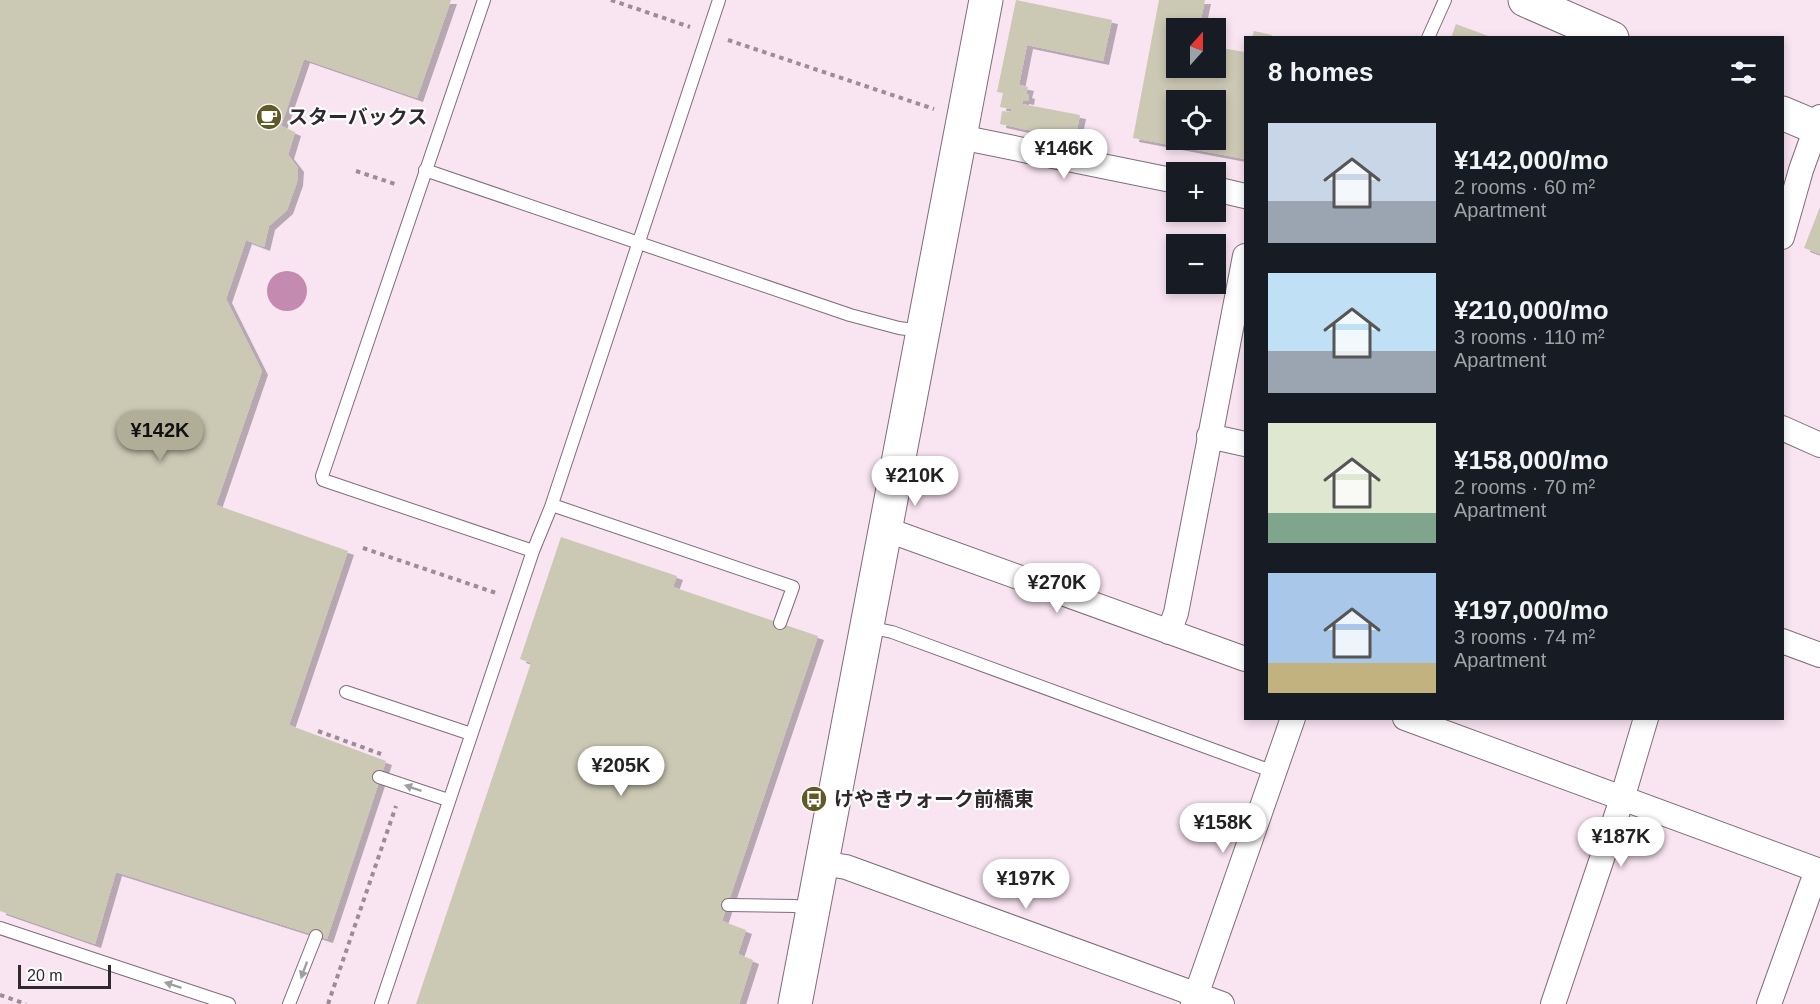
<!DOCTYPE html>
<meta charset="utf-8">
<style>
body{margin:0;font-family:Arial,"Noto Sans JP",sans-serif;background:#242831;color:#f1f3f6;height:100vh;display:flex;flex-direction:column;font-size:22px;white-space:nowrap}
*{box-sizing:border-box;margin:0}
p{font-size:20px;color:#9ea1a6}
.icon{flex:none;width:33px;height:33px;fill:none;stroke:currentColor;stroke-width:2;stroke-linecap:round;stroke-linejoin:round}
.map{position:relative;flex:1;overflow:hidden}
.panel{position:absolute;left:1244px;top:36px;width:540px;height:684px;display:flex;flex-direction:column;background:#171b24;border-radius:0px;box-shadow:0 3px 9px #0003}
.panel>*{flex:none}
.needle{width:39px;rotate:21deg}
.buttons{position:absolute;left:1166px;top:18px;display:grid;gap:12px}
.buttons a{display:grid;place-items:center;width:60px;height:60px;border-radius:0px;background:#171b24;box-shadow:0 3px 9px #0003;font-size:30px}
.scale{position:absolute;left:18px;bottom:15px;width:93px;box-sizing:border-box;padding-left:6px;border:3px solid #2f282c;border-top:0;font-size:16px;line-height:21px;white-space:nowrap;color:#2f282c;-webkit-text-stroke:4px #fff;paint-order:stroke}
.price{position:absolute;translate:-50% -51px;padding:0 14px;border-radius:21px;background:#fff;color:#222;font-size:20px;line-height:39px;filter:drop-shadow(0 2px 3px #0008)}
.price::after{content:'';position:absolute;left:50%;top:36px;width:18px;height:14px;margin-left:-9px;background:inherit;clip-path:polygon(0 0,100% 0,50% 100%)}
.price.current{background:#b1ae98;color:#111}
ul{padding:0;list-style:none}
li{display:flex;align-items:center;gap:18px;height:150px;padding:0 24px}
li span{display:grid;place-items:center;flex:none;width:168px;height:120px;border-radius:0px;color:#555}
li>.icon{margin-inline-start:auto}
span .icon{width:72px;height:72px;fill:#fffc;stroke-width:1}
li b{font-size:26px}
h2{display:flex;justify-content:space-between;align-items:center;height:72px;padding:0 24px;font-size:26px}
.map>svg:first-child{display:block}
</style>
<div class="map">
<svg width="1820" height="1004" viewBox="0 0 1820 1004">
<defs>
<filter id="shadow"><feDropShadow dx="6" dy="4" stdDeviation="0" flood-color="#0004"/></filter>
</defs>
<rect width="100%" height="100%" fill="#f9e4f1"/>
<path fill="#c48aaf" d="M267 291a20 20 0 1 1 40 0a20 20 0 1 1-40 0Z"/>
<path fill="#cbc8b4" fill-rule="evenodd" filter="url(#shadow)" d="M 0,0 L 451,0 L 417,98 L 304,59 L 281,126 L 295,132 L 288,155 L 298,168 L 297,182 L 287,210 L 269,226 L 264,247 L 246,240 L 226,299 L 262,371 L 216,505 L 348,551 L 289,725 L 386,761 L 327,939 L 116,872 L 95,944 L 0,911 Z
M 1016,0 L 1112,20 L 1103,61 L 1027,45 L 1019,85 L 1028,87 L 1026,94 L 1029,95 L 1028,101 L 1023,100 L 1022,104 L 1080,115 L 1075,140 L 1000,124 L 1002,111 L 1011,112 L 1011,109 L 1000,107 L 1003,93 L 997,92 Z
M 1159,0 L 1205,0 L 1199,28 L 1176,28 L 1176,68 L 1215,68 L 1215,47 L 1245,52 L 1245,159 L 1133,138 ZM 1176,100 L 1215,100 L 1215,140 L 1176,140 Z
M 1456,24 L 1491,37 L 1491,38 L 1451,38 Z
M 1254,31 L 1272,35 L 1271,38 L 1252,38 Z
M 1820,207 L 1820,254 L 1804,248 Z
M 561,537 L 677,576 L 673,587 L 818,636 L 722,921 L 746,930 L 738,954 L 753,960 L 739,1004 L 416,1004 L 531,663 L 520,659 Z"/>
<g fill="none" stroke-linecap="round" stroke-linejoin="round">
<g stroke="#7f6d78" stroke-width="14">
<path id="lane" d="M 484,0 L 322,476 L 323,480 L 533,551
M 1428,38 L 1445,0
M 425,170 L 850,315 L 899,328 L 921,331
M 551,507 L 719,0
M 868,627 L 892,632 L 1274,772
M 346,692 L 471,734
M 379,777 L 448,800
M 728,905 L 795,906 L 811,911
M 0,928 L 229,1004
M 289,1004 L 316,936
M 381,1004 L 533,551 L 551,507 L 555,506 L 793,587 L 780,623"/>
</g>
<g stroke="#7f6d78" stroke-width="26">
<path id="street" d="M 960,137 L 1176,181
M 1215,189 L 1245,196
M 1782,237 L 1801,170 L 1820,117
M 1782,428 L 1820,445
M 1209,436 L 1245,444
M 885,529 L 1245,659
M 1169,632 L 1176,613 L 1245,256
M 1782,641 L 1820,655
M 1405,718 L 1820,871
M 821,863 L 846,867 L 1222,1004
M 1193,1004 L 1293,718
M 1553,1004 L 1622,799 L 1646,718
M 1769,1004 L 1817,870"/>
</g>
<g stroke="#7f6d78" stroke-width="35">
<path id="secondary" d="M 795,1004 L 986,0"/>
</g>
<g stroke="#7f6d78" stroke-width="35">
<path id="primary" d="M 1525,0 L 1612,38
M 1782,113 L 1820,129"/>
</g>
<path stroke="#9b8c95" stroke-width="4" stroke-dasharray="4.5 4.5" stroke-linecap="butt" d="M 611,0 L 690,27
M 728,40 L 934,109
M 356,171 L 398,185
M 363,548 L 496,593
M 318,731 L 381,754
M 0,995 L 26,1004
M 328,1004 L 396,806"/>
<use href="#lane" stroke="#fff" stroke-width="12"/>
<use href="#street" stroke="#fff" stroke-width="24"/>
<use href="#secondary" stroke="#fff" stroke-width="33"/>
<use href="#primary" stroke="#fff" stroke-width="33"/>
</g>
<defs><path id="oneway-solid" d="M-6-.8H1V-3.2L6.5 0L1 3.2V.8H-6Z" transform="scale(1.5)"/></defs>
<g fill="#a19ea0">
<use href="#oneway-solid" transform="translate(413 788) rotate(-161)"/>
<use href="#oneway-solid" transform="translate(304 970) rotate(110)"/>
<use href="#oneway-solid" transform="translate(173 985) rotate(-162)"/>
</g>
<defs>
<g id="cafe-disc" transform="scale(1.35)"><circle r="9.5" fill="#625a26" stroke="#fff"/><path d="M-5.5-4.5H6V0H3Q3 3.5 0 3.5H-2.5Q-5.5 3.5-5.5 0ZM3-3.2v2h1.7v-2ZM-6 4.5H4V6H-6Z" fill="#fff"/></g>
<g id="bus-disc" transform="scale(1.35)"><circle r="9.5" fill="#625a26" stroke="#fff"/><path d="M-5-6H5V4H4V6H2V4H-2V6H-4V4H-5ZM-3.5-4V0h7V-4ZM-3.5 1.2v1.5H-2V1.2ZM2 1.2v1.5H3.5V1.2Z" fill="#fff"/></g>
</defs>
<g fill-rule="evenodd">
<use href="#cafe-disc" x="269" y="117"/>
<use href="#bus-disc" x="814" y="799"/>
</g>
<g text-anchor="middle" stroke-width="4.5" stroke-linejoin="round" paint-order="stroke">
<g font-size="20" font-weight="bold" fill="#2f282c" stroke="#fff" text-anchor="start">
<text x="288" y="124">スターバックス</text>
<text x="834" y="806">けやきウォーク前橋東</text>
</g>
</g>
</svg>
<div class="buttons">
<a><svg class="needle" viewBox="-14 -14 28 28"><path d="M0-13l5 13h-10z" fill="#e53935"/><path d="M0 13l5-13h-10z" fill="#9ea1a6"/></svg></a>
<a><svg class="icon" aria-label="locate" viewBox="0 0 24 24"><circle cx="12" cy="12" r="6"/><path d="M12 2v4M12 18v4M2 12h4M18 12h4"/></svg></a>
<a>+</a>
<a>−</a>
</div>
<div class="scale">20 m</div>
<b class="price" style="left:1064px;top:180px">¥146K</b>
<b class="price current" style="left:160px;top:462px">¥142K</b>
<b class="price" style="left:915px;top:507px">¥210K</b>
<b class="price" style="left:1057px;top:614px">¥270K</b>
<b class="price" style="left:621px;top:797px">¥205K</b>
<b class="price" style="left:1223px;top:854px">¥158K</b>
<b class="price" style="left:1621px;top:868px">¥187K</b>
<b class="price" style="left:1026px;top:910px">¥197K</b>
<section class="panel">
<h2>8 homes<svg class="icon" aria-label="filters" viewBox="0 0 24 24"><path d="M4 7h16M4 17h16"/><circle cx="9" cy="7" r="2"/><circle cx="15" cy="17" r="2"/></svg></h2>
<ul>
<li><span style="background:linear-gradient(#c9d6e8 65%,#9aa5b1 0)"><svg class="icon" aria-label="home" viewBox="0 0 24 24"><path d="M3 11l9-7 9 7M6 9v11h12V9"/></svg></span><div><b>¥142,000/mo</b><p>2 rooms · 60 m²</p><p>Apartment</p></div></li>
<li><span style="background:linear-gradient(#bfe0f5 65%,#9aa5b1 0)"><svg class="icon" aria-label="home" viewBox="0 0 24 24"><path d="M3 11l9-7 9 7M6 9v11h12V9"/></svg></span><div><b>¥210,000/mo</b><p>3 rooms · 110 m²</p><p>Apartment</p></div></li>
<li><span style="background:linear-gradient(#dfe7d0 75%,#7fa58c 0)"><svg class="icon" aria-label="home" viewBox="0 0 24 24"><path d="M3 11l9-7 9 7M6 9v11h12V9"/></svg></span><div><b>¥158,000/mo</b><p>2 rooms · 70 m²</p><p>Apartment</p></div></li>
<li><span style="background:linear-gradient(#a9c7e8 75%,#c2b280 0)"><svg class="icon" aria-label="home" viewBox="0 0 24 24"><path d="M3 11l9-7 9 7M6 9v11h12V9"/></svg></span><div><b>¥197,000/mo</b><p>3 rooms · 74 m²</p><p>Apartment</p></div></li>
</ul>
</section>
</div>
